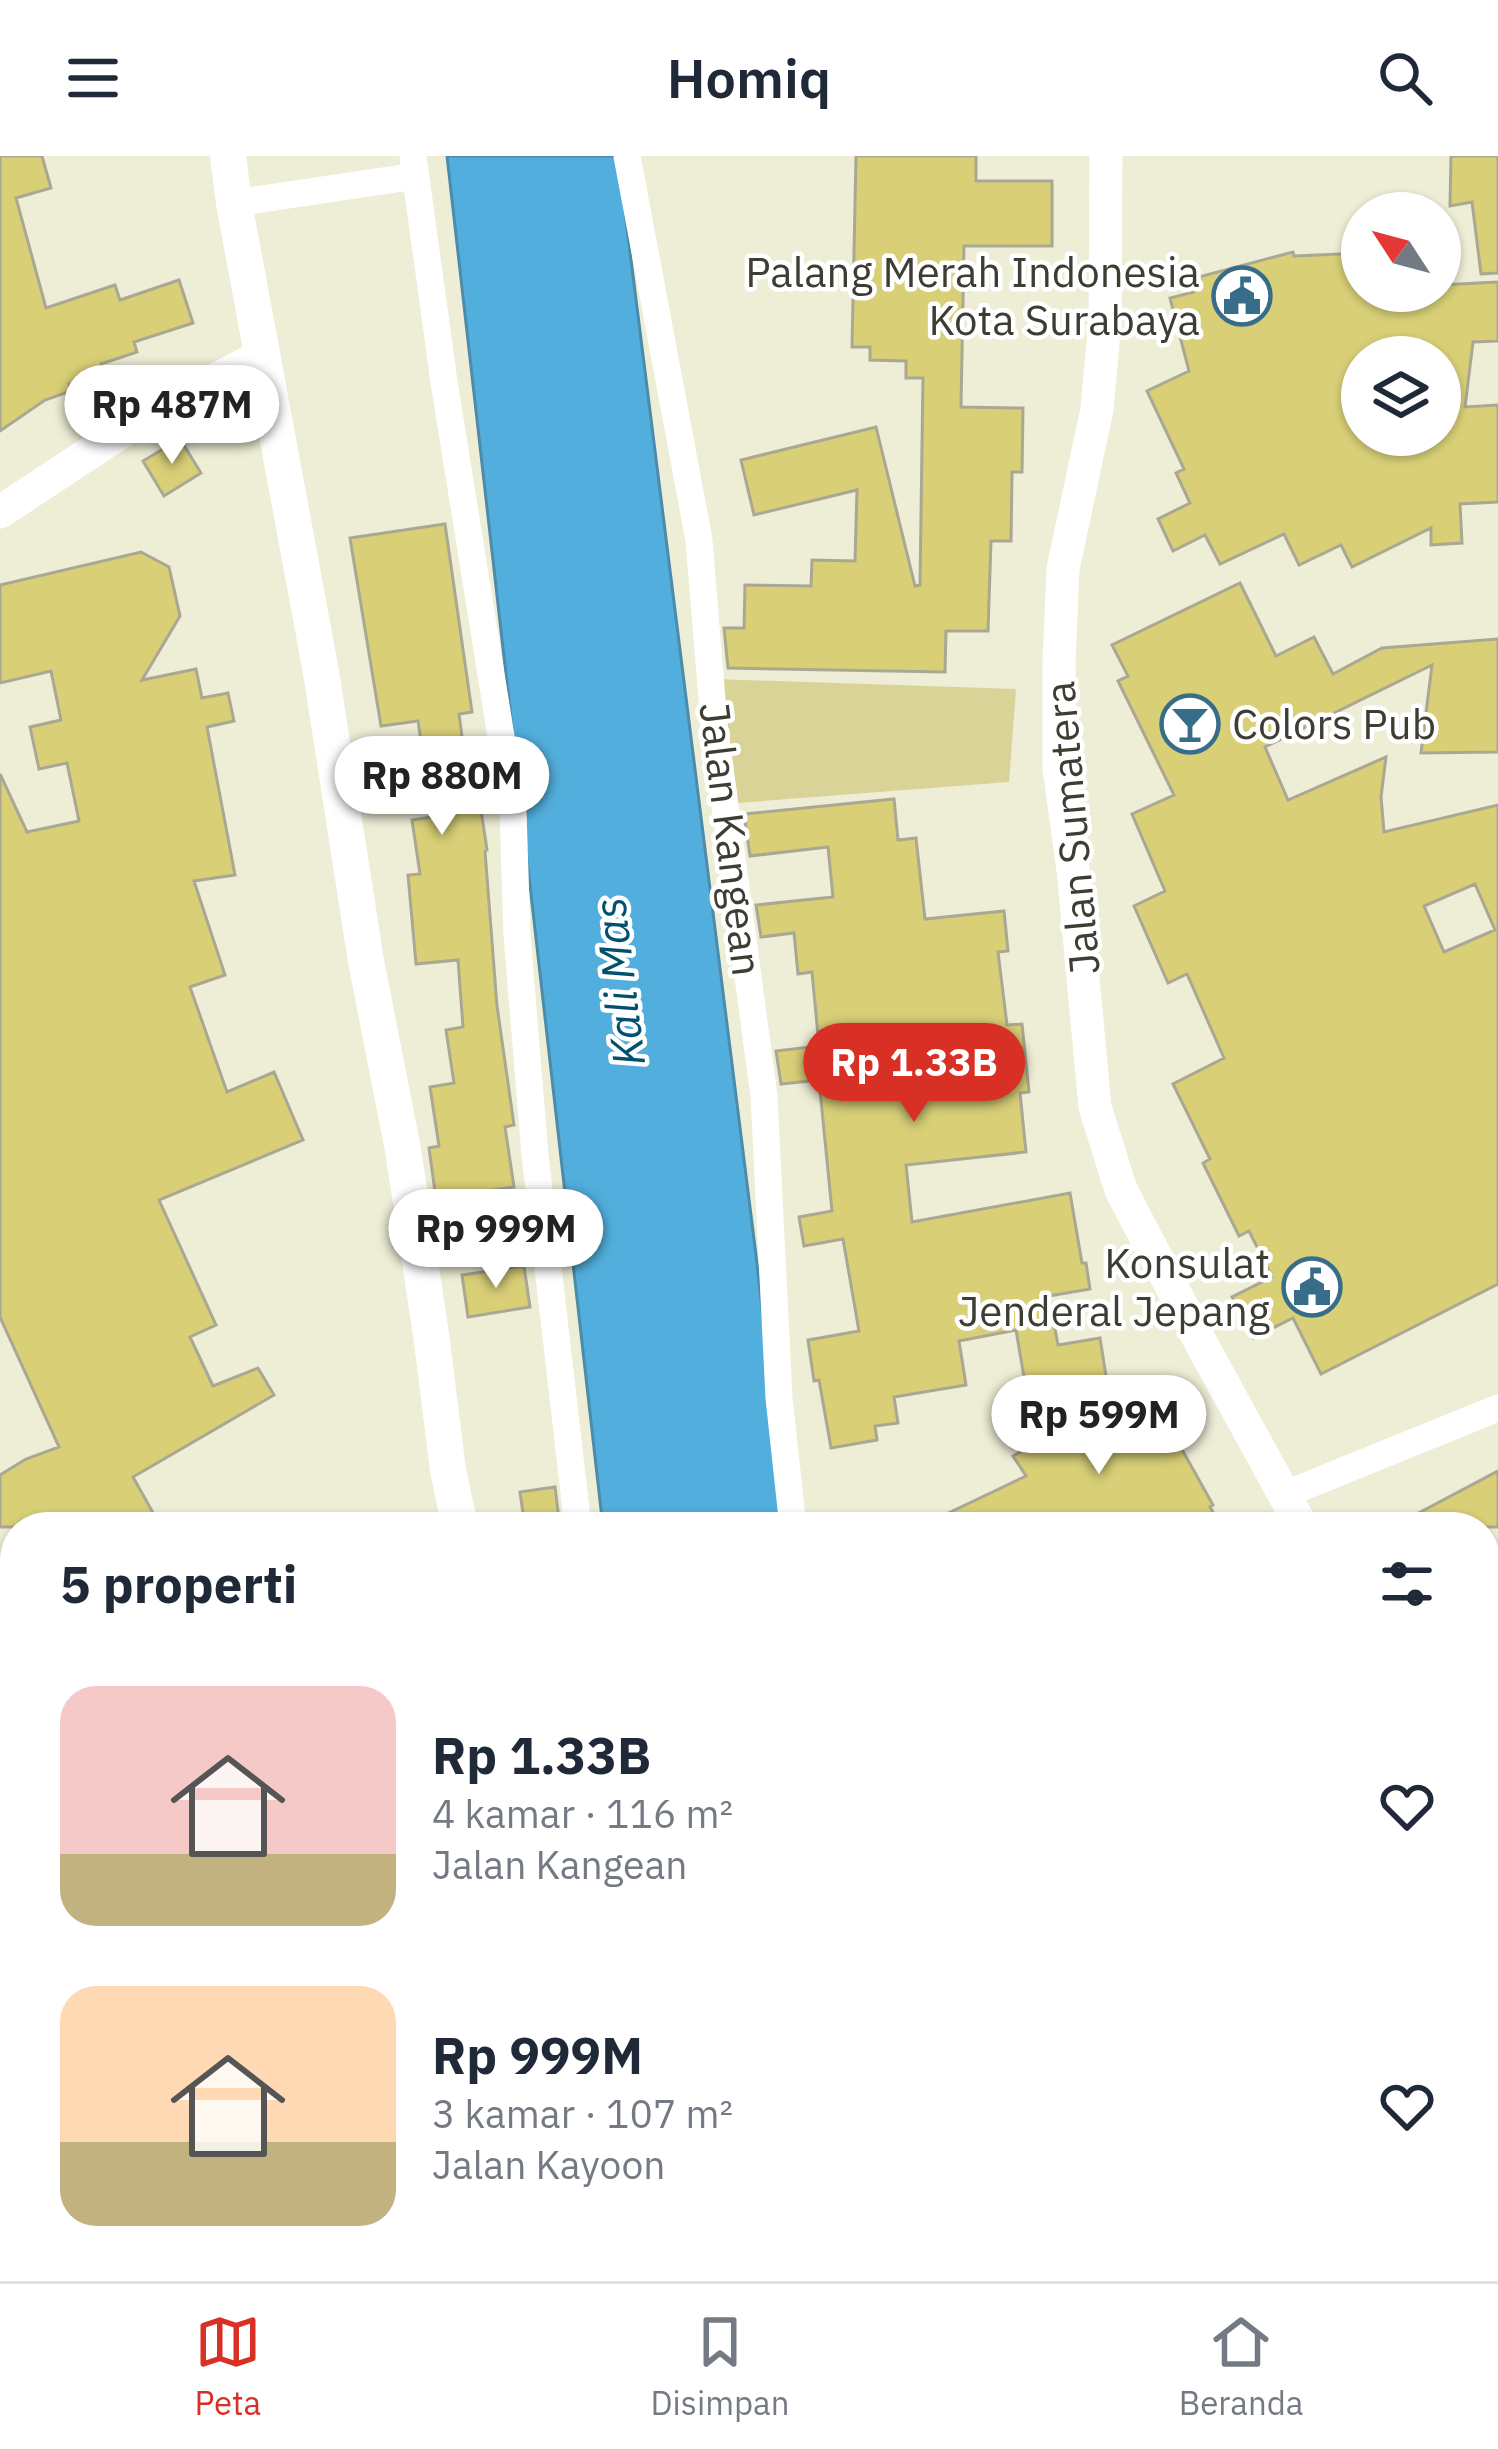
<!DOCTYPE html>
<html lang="id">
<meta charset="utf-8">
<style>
body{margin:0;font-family:"IBM Plex Sans",sans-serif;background:#f6f6f7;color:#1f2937;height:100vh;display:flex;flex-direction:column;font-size:45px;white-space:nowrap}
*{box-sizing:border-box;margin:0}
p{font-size:39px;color:#747a83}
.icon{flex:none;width:66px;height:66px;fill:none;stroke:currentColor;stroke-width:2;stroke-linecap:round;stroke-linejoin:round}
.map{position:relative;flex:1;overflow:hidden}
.details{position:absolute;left:0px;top:1356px;width:1500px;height:771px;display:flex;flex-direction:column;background:#fff;border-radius:48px 48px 0 0;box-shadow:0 3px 9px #0004}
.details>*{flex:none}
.needle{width:78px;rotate:306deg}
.fabs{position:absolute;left:1341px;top:36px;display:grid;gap:24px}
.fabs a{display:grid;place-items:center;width:120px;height:120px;border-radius:50%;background:#fff;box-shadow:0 3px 9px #0004;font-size:60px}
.price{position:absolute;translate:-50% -102px;padding:0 27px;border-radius:42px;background:#fff;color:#222;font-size:39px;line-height:78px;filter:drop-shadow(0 3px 6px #0008)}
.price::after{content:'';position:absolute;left:50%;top:72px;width:36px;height:27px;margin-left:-18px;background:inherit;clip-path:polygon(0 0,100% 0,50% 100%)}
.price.active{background:#d93025;color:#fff}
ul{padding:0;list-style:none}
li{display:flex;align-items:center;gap:36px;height:300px;padding:0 60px}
li span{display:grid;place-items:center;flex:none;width:336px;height:240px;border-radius:36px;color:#555}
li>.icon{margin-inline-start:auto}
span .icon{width:144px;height:144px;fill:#fffc;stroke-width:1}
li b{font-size:51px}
h2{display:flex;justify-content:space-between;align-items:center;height:144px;padding:0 60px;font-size:51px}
header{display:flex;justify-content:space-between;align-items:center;height:156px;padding:0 60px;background:#fff;font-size:54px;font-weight:600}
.tabs{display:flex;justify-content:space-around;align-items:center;height:168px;border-top:3px solid #e0e1e3;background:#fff;font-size:33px;color:#747a83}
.tabs a{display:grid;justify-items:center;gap:6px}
.tabs .active{color:#d93025}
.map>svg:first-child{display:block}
</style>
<header><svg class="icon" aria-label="menu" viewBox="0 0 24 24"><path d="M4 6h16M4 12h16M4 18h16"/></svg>Homiq<svg class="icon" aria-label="search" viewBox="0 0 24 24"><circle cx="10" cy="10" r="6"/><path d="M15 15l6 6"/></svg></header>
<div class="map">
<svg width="1498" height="2125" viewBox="0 0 1498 2125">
<rect width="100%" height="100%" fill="#eeedd6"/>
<path fill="#d9d398" d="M 715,523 L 1016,533 L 1009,626 L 737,647 Z"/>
<path fill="#52aedc" stroke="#4c8caa" stroke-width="3" d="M 447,0 L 618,0 L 756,1099 L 786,1371 L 603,1371 Z
M 772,2112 L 988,2112 L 994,2125 L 778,2125 Z"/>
<path fill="#d8cf77" stroke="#aaa893" stroke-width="3" fill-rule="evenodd" d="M 0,0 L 42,0 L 51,32 L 16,42 L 46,152 L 115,129 L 120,144 L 179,124 L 193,167 L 134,186 L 137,196 L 101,208 L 104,217 L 69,228 L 71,235 L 45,244 L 0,275 Z
M 856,0 L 976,0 L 976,25 L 1052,25 L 1052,90 L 964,90 L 961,251 L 1023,252 L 1022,316 L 1012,316 L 1011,385 L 991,385 L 988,475 L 946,475 L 945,516 L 728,512 L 724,472 L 744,472 L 745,429 L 811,430 L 812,404 L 855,405 L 857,334 L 754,359 L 741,304 L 876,271 L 915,430 L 920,429 L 923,222 L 906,222 L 906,205 L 870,204 L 870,191 L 852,191 Z
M 1451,0 L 1498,0 L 1498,117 L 1481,118 L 1472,46 L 1450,50 Z
M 1293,96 L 1294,100 L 1362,97 L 1362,135 L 1440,135 L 1440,129 L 1498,126 L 1498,185 L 1473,186 L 1465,251 L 1498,249 L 1498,346 L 1460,348 L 1462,387 L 1431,389 L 1431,372 L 1352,411 L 1341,389 L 1299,409 L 1284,378 L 1220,408 L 1205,379 L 1173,395 L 1158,363 L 1190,347 L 1176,317 L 1184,313 L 1147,235 L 1189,215 L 1170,142 L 1194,136 L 1191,123 ZM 1362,201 L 1440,201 L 1440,279 L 1362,279 Z
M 180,283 L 201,317 L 164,340 L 143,305 Z
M 445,368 L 472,556 L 459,558 L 472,655 L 481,654 L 487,694 L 485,695 L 497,850 L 514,969 L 505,971 L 514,1031 L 436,1043 L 429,992 L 439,990 L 430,931 L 454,927 L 446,874 L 463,871 L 458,804 L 416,808 L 408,719 L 420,718 L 412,664 L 432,661 L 418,565 L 381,570 L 350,382 Z
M 141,396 L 169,411 L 180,460 L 142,524 L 196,513 L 202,542 L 228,537 L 234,565 L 207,571 L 235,719 L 194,725 L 225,819 L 190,831 L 227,936 L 274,916 L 303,984 L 159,1044 L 216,1169 L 190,1181 L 213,1230 L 258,1212 L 274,1239 L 133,1321 L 161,1371 L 0,1371 L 0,1319 L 26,1303 L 59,1291 L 0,1161 L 0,618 L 27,676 L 79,665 L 67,607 L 39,613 L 30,571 L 61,564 L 51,515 L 0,527 L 0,429 Z
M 1240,427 L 1276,500 L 1314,481 L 1333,518 L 1382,492 L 1498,483 L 1498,596 L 1421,597 L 1432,509 L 1265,591 L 1288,644 L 1386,601 L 1381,641 L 1384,676 L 1498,649 L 1498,1128 L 1321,1218 L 1293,1162 L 1253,1182 L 1232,1141 L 1272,1121 L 1249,1075 L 1239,1080 L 1203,1007 L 1210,1003 L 1173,928 L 1224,902 L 1187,818 L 1168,827 L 1134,750 L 1165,735 L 1132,658 L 1174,639 L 1118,525 L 1128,520 L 1112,489 ZM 1475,728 L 1495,774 L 1444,796 L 1424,750 Z
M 894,643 L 898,684 L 916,682 L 925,763 L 1004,755 L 1008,795 L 998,796 L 1007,869 L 1022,868 L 1029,936 L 1020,937 L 1026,996 L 906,1009 L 912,1066 L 1070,1037 L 1082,1107 L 1086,1107 L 1090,1133 L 1049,1140 L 1058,1189 L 1100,1182 L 1106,1220 L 1026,1233 L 1016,1174 L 959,1185 L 966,1229 L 894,1241 L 898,1267 L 875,1270 L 877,1284 L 831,1292 L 819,1224 L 814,1225 L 808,1184 L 859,1175 L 843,1083 L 804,1090 L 799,1061 L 832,1055 L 819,924 L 781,928 L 776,895 L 819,890 L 812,816 L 798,818 L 794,777 L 761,781 L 756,749 L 833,741 L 828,691 L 750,700 L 744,658 Z
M 524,1110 L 530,1151 L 468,1161 L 462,1119 Z
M 1145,1227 L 1213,1349 L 1210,1351 L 1221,1371 L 919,1371 L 1026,1320 L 1013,1300 Z
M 1498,1315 L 1498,1371 L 1392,1371 Z
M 555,1331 L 560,1371 L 525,1371 L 520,1336 Z"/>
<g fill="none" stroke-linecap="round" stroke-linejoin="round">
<path stroke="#fff" stroke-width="27" d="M 413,0 L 444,226 L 513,655 L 517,779 L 535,999 L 578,1371
M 627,0 L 699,384 L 714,568 L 764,940 L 779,1242 L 793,1371
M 234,47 L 416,20
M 1286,1338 L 1498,1252
M 1485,2070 L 1498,2062
M 1107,2112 L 1114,2125
M 1385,2125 L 1409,2112"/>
<path stroke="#fff" stroke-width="33" d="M 1106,0 L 1105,165 L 1097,253 L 1063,413 L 1059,504 L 1059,612 L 1073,714 L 1095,951 L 1121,1034 L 1202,1189 L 1302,1371
M 0,356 L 147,259 L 263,199
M 1485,1646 L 1498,1639
M 1485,1688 L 1498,1681
M 1485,1730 L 1498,1752
M 534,2125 L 555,2112"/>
<path stroke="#fff" stroke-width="36" d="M 228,0 L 234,47 L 321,516 L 366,805 L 403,994 L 431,1178 L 448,1314 L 460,1371
M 605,2112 L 610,2125
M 653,2112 L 657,2125"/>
</g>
<defs>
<g id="civic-ring" transform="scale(3)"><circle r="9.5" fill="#fff" stroke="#376d88" stroke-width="1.5"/><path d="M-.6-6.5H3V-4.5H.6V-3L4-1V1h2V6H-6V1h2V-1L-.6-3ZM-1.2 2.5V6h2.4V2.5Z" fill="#376d88"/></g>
<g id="bar-ring" transform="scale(3)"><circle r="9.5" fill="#fff" stroke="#376d88" stroke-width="1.5"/><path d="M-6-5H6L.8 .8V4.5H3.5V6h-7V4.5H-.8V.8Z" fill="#376d88"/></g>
</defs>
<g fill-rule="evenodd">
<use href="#civic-ring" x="1242" y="140"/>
<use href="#bar-ring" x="1190" y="568"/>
<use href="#civic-ring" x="1312" y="1131"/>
</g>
<g text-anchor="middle" stroke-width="9" stroke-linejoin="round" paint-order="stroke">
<g font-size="42" fill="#3e3d34" stroke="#fff" text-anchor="end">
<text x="1200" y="131">Palang Merah Indonesia<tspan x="1200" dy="48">Kota Surabaya</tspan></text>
<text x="1232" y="583" text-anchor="start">Colors Pub</text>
<text x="1270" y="1122">Konsulat<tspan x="1270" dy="48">Jenderal Jepang</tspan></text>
</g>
<g font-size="42" fill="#3e3d34" stroke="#fff">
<text transform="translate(1072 672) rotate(-95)" y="15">Jalan Sumatera</text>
<text transform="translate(731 683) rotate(83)" y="15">Jalan Kangean</text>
</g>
<g font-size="45" font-style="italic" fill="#00516f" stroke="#fff">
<text transform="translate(619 826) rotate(-97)" y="16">Kali Mas</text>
</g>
</g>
</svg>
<div class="fabs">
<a><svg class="needle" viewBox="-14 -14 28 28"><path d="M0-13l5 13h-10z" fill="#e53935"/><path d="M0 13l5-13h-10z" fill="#747a83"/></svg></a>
<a><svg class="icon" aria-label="layers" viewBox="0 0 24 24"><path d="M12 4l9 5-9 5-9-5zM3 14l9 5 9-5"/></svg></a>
</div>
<b class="price" style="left:172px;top:311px">Rp 487M</b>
<b class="price" style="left:442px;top:682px">Rp 880M</b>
<b class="price active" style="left:914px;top:969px">Rp 1.33B</b>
<b class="price" style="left:496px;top:1135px">Rp 999M</b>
<b class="price" style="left:1099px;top:1321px">Rp 599M</b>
<section class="details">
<h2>5 properti<svg class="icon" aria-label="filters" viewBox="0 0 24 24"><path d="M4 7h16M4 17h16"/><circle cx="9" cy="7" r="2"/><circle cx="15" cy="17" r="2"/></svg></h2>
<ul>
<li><span style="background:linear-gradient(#f6c9c9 70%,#c2b280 0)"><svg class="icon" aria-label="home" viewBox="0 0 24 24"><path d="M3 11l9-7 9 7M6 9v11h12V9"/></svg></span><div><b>Rp 1.33B</b><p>4 kamar · 116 m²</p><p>Jalan Kangean</p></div><svg class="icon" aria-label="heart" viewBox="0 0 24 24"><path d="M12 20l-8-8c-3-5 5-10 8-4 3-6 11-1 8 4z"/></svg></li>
<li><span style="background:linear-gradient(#ffd9b3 65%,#c2b280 0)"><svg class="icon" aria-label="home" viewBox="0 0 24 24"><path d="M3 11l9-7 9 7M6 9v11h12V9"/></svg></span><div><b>Rp 999M</b><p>3 kamar · 107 m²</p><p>Jalan Kayoon</p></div><svg class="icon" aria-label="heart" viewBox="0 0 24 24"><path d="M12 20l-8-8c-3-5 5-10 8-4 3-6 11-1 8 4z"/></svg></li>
</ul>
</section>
</div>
<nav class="tabs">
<a class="active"><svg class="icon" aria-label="map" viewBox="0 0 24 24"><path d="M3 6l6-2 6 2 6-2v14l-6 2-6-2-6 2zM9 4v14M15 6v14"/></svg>Peta</a>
<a><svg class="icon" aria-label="saved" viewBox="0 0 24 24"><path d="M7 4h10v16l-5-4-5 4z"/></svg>Disimpan</a>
<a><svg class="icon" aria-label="home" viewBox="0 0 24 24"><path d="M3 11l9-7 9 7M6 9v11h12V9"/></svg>Beranda</a>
</nav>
